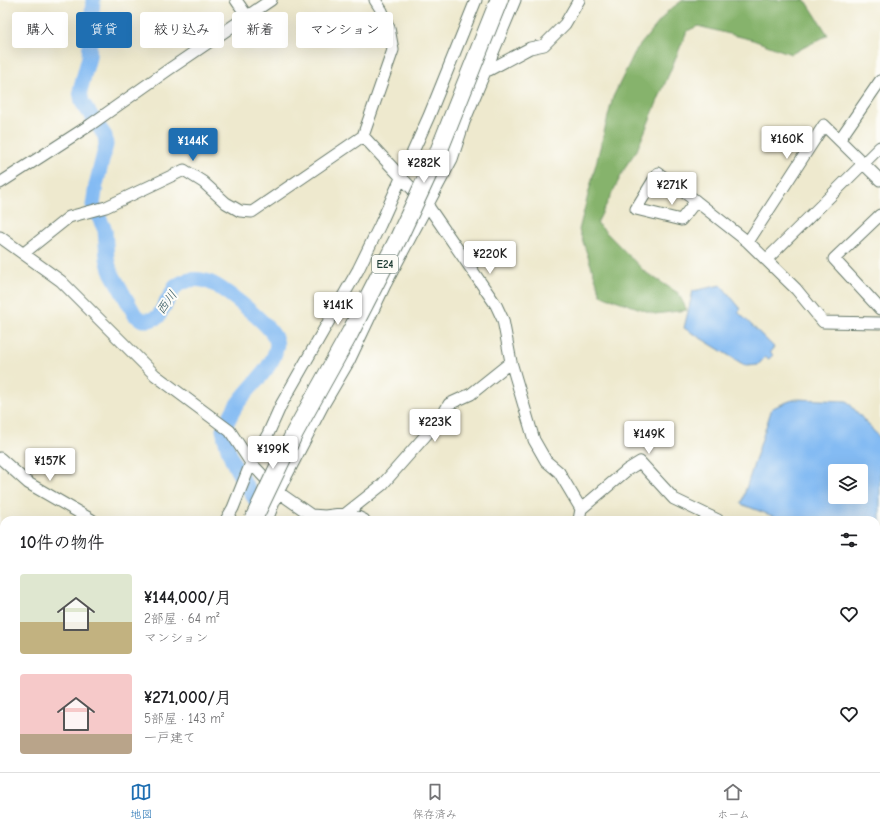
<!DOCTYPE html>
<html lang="ja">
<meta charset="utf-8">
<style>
body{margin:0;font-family:"Comic Neue","Klee One",sans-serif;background:#f6f6f6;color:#202124;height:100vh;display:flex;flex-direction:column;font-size:15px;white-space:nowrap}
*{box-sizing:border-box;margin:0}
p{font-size:13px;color:#757577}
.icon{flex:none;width:22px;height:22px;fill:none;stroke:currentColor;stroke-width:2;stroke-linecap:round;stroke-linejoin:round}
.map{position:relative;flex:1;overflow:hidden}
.drawer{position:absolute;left:0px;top:516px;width:880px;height:256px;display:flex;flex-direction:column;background:#fff;border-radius:12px 12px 0 0;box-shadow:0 4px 16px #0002}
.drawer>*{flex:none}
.top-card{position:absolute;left:12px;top:12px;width:400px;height:36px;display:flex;gap:8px}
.tools{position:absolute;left:828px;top:464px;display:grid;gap:8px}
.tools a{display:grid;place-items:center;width:40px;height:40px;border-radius:4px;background:#fff;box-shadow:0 4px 16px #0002;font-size:20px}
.price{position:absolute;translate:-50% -34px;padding:0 9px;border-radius:4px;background:#fff;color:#222;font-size:13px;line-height:26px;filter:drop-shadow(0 1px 2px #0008)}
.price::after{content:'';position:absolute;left:50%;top:24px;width:12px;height:9px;margin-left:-6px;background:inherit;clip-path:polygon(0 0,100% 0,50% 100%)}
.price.on{background:#1f6fb2;color:#fff}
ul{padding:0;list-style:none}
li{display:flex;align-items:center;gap:12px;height:100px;padding:0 20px}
li span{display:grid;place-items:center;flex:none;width:112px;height:80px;border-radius:4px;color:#555}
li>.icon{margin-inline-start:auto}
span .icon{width:48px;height:48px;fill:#fffc;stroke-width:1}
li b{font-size:17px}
h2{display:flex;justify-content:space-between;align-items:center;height:48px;padding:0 20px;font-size:17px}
.tag{padding:0 14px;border-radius:4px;background:#fff;box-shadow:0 4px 16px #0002;font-size:14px;line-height:36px}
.tag.on{background:#1f6fb2;color:#fff}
.tabs{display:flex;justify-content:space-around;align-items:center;height:56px;border-top:1px solid #e0e0e0;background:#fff;font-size:11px;color:#757577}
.tabs a{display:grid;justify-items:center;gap:2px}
.tabs .on{color:#1f6fb2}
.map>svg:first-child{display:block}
</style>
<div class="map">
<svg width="880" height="772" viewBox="0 0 880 772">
<rect width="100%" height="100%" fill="#fdfcf7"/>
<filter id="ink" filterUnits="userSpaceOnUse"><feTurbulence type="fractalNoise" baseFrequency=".025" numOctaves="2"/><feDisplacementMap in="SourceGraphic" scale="8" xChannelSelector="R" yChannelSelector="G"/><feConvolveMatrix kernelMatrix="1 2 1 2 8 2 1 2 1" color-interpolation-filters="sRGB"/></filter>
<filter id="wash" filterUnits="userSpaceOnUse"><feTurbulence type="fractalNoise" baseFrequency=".012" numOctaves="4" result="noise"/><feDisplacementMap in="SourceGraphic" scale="16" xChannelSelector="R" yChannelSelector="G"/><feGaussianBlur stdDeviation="0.9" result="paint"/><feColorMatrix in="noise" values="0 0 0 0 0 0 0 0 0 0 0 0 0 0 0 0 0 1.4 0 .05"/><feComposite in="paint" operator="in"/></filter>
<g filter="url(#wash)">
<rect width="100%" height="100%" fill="#eee9ce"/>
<path fill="#86b36c" stroke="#527850" d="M 683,0 L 803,0 L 807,2 L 828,35 L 791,54 L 753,40 L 698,26 L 687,31 L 637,150 L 627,164 L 597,223 L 645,272 L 678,293 L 687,310 L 655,314 L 601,295 L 579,230 L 613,97 L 636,50 L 668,11 Z
M 209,768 L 338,768 L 336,772 L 215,772 Z"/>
<path fill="#84bbf3" stroke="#527c94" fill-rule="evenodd" d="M 721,285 L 741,309 L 738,312 L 774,347 L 770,352 L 773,355 L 769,359 L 765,357 L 758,365 L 746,366 L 684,328 L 693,291 Z
M 795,399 L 847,401 L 880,438 L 880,525 L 876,529 L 876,520 L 783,520 L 741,504 L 772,408 ZM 835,471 L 861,471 L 861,497 L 835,497 Z"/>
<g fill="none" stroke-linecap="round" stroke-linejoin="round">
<path stroke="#84bbf3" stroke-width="15" d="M 93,0 L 89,57 L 80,91 L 82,102 L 105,136 L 106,145 L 96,185 L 93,205 L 105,230 L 107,258 L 110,270 L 135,315 L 142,320 L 150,320 L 158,317 L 175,287 C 184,280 195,278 206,281 C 221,285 271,325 276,340 C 277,342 277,347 276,349 C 273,368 246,390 236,406 C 231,414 227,423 223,430 C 231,468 245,483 265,514
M 551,768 L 553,772"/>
</g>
</g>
<g filter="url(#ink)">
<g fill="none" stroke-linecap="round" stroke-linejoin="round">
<g stroke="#67796a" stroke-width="13">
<path id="minor" d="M 236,0 L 247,16
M 375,0 L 382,11 L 389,28 L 393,50 L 363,136 L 428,206 L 496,305 L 503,320 L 511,362 L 534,440 L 546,461 L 559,472 L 581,509
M 485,70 L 489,70 L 530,48 L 544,45 L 565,24 L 579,0
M 840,139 L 880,81
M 658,173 L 696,201 L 681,220 L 636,209 Z
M 0,183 L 90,125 L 168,70 L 271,0
M 696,201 L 748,242 L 796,289 L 823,322 L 880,323
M 880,215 L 834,259 L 880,309
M 0,237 L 61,281 L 155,375 L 230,431 L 251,463 L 278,492 L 311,515 L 325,516 L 349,513 L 364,520
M 748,242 L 824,125 L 880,180
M 24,253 L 69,217 L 106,207 L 184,170 L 203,182 L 226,203 L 240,211 L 252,212 L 363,136
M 766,260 L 880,147
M 0,458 L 28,483 L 92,520
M 344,515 L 382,485 L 441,418 L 449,404 L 471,394 L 511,362
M 226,520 L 233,508 L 251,463 L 268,434 L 281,405 L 358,270 L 380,225 L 429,116 L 476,0
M 267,520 L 278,492 L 322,407 L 349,361 L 385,285 L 452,159 L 464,122 L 515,0
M 579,520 L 581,509 L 627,470 L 640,462 L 674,499 L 718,520
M 876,597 L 880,595
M 0,727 L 4,726
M 485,768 L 491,772
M 771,768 L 777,772
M 142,772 L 143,768"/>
</g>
<g stroke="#67796a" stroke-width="19">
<path id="highway" d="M 168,772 L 169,768"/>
</g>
<use href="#minor" stroke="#fff" stroke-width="11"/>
<use href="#highway" stroke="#fff" stroke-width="17"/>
<g stroke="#67796a" stroke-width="19" stroke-linecap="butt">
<path id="highway-bridge" d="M 253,520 L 295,432 L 350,333 L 399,237 L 438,153 L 499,0"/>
</g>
<use href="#highway-bridge" stroke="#fff" stroke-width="17"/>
</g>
</g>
<g text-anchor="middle" stroke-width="4" stroke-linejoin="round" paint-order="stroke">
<rect fill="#fdfcf7" stroke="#62766e" stroke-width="1" x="372" y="255" width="26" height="18" rx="3"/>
<g font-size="11" font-weight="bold" fill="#1f3d34">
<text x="385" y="268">E24</text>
</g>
<g font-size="13" font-style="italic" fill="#385c64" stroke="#fdfcf7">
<text transform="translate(166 302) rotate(-54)" y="5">西川</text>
</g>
</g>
</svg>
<div class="tools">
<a><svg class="icon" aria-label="layers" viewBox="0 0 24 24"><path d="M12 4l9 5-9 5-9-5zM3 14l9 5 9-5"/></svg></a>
</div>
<b class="price" style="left:787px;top:160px">¥160K</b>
<b class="price on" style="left:193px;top:162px">¥144K</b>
<b class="price" style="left:424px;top:184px">¥282K</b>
<b class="price" style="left:672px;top:206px">¥271K</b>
<b class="price" style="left:490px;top:275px">¥220K</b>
<b class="price" style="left:338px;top:326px">¥141K</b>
<b class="price" style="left:435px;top:443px">¥223K</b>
<b class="price" style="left:649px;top:455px">¥149K</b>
<b class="price" style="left:273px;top:470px">¥199K</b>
<b class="price" style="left:50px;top:482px">¥157K</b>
<div class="top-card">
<a class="tag">購入</a>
<a class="tag on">賃貸</a>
<a class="tag">絞り込み</a>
<a class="tag">新着</a>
<a class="tag">マンション</a>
</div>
<section class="drawer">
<h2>10件の物件<svg class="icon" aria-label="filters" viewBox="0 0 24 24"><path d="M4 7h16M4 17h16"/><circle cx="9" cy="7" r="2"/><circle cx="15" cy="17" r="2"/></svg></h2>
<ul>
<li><span style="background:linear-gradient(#dfe7d0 60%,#c2b280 0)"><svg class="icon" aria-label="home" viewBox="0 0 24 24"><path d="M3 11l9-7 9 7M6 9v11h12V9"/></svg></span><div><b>¥144,000/月</b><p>2部屋 · 64 m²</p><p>マンション</p></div><svg class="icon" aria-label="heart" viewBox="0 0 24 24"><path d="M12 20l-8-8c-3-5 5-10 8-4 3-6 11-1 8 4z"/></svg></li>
<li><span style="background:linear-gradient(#f6c9c9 75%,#b9a48a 0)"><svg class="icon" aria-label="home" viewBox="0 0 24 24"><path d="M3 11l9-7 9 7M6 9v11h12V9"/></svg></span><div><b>¥271,000/月</b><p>5部屋 · 143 m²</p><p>一戸建て</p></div><svg class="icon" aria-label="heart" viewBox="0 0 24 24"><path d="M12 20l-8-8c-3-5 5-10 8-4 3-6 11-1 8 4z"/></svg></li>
</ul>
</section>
</div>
<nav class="tabs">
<a class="on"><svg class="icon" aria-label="map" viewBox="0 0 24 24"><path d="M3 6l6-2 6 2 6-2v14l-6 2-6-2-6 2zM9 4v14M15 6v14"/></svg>地図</a>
<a><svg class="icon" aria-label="saved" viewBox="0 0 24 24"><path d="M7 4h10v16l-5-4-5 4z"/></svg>保存済み</a>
<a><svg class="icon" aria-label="home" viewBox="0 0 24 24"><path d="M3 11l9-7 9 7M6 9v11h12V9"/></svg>ホーム</a>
</nav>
